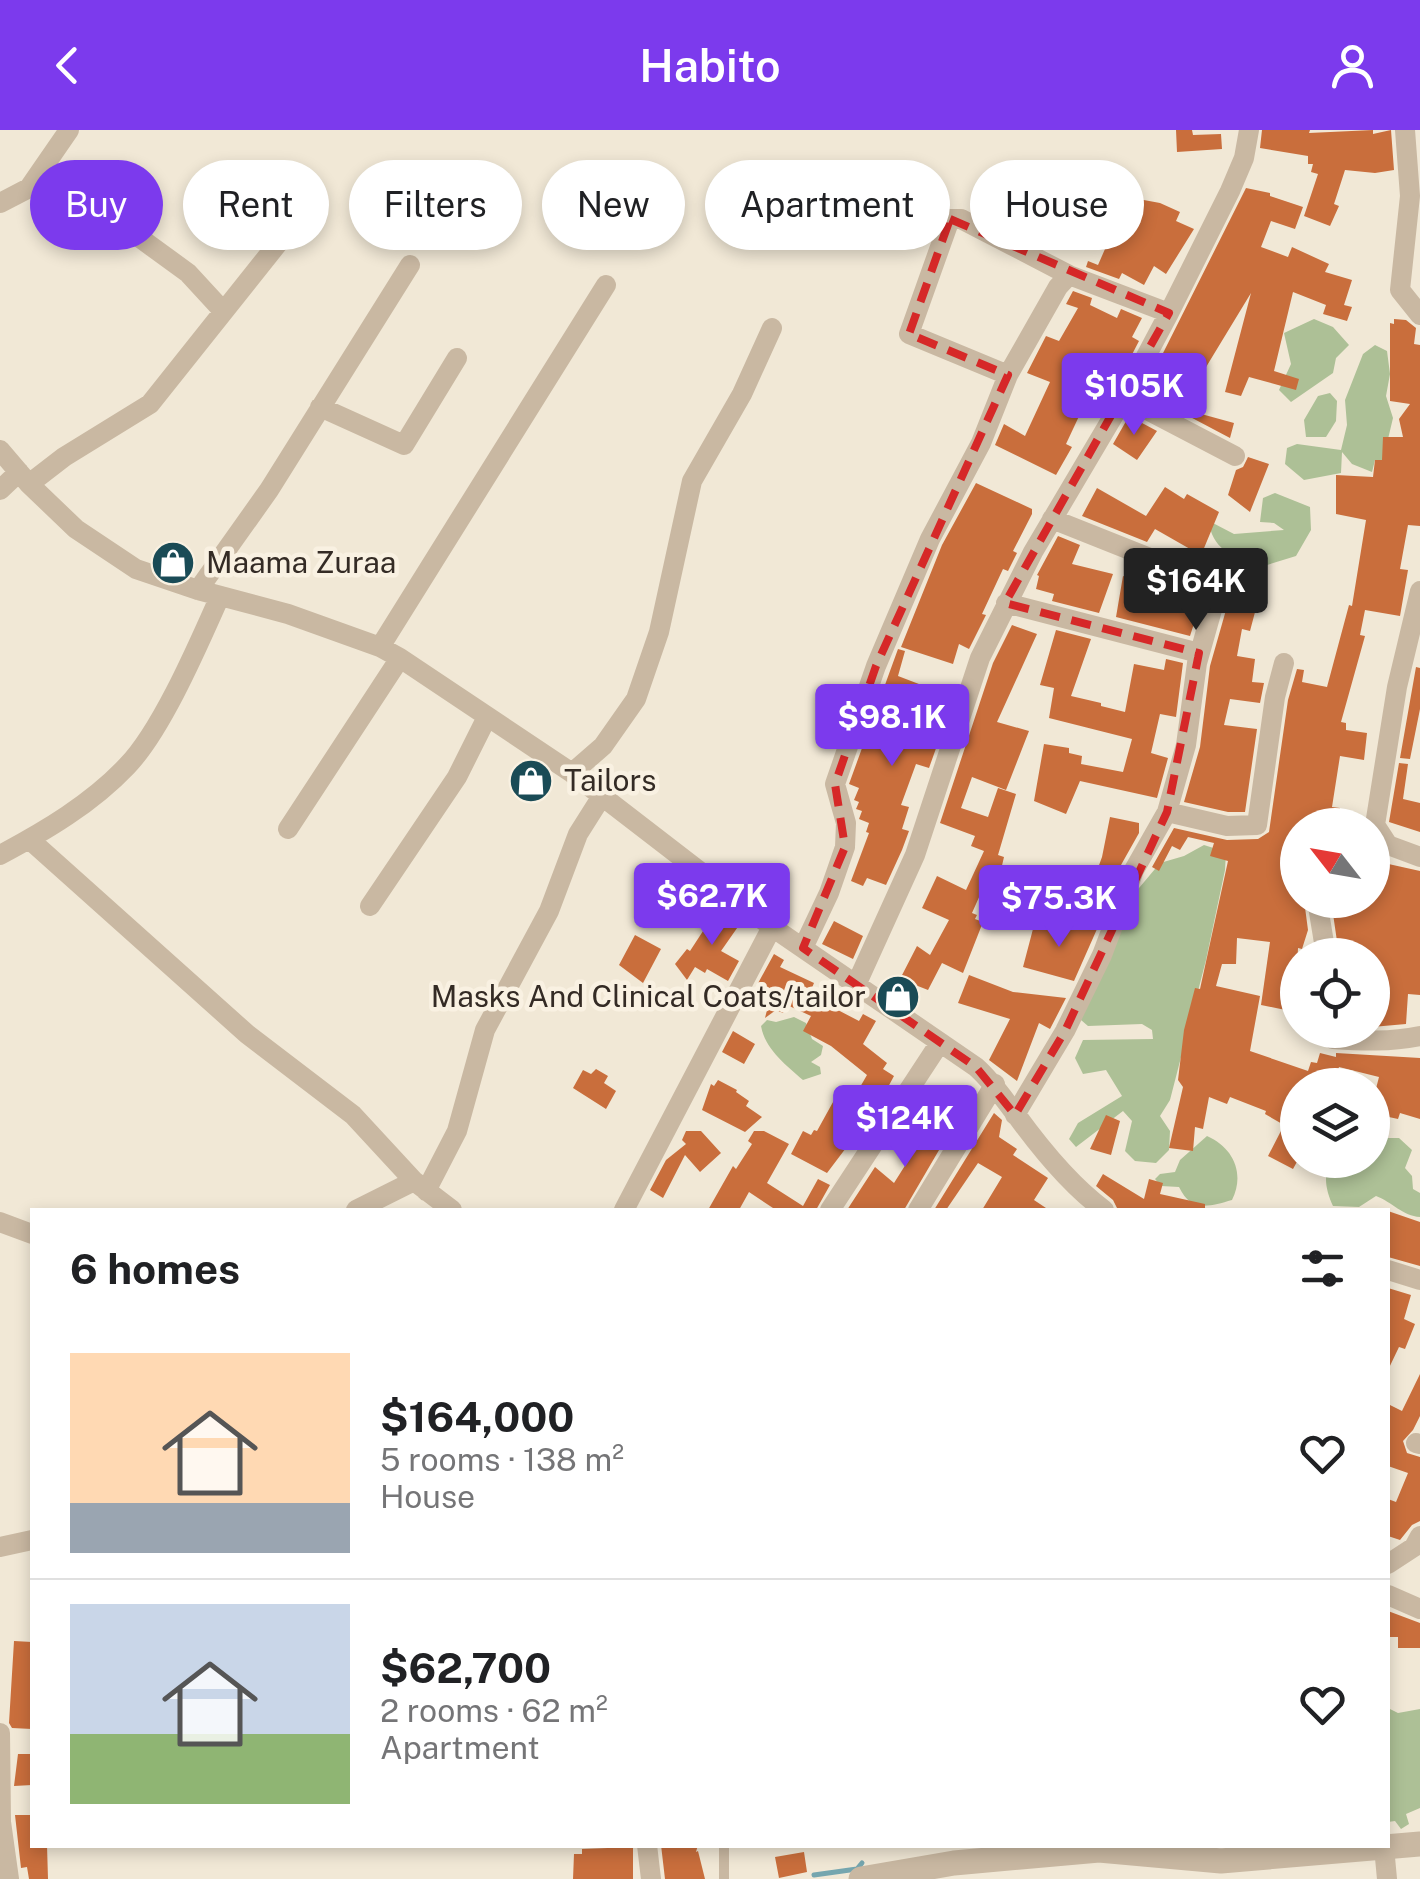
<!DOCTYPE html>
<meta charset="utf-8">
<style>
body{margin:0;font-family:"Public Sans",sans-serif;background:#f6f6f6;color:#202124;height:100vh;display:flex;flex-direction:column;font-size:38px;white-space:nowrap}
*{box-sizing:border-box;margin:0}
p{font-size:32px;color:#757577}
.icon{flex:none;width:55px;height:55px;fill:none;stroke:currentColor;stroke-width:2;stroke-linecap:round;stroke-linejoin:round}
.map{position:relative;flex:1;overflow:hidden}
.side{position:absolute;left:30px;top:1078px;width:1360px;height:640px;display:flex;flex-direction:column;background:#fff;border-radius:0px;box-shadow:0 5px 15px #0003}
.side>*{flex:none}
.guide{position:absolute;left:30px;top:30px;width:1360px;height:90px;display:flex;gap:20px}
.needle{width:65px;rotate:301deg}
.buttons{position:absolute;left:1280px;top:678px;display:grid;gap:20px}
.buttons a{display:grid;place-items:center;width:110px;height:110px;border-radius:50%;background:#fff;box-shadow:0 5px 15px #0003;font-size:50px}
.price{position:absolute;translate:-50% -85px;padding:0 22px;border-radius:10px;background:#7c3aed;color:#fff;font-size:32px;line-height:65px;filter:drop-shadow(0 2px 5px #0008)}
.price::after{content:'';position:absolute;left:50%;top:60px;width:30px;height:22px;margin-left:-15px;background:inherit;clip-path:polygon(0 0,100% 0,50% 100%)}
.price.current{background:#222;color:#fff}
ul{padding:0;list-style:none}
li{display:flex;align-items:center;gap:30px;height:250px;padding:0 40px}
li+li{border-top:2px solid #e0e0e0}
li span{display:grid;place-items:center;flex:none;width:280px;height:200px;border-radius:0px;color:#555}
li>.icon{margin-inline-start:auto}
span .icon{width:120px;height:120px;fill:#fffc;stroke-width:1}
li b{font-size:42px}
h2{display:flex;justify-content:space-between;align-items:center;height:120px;padding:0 40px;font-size:42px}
.chip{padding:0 35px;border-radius:45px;background:#fff;box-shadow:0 5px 15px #0003;font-size:35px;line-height:90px}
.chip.current{background:#7c3aed;color:#fff}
header{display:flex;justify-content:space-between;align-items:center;height:130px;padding:0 40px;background:#7c3aed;color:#fff;font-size:45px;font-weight:600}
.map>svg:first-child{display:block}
</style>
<header><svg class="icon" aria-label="back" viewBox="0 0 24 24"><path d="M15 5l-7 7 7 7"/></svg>Habito<svg class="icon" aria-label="person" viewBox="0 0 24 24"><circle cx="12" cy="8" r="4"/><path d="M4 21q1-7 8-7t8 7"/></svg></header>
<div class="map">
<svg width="1420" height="1749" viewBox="0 0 1420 1749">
<rect width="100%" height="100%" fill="#f1e8d6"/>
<path fill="#adc096" d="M 1314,189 L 1333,197 L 1349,215 L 1336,228 L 1333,243 L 1291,272 L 1279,260 L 1291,234 L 1284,203 Z
M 1375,215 L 1387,221 L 1390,244 L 1386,266 L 1393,288 L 1383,330 L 1375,330 L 1372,342 L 1352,334 L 1342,322 L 1341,343 L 1304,350 L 1285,334 L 1287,318 L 1297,314 L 1341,320 L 1347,295 L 1345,270 L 1363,224 Z
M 1330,263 L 1337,271 L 1336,291 L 1326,307 L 1306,307 L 1304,290 L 1318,266 Z
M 1275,363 L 1310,377 L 1311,400 L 1296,426 L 1254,439 C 1233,426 1211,418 1209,391 L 1234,404 L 1284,400 L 1274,393 L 1260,392 L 1263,368 Z
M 1204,715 L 1226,722 L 1225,740 L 1206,830 L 1170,970 L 1160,986 L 1170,1001 L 1169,1020 L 1156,1033 L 1135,1031 L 1125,1021 L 1132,991 L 1123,981 L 1076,1017 L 1069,1009 L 1078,993 L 1122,966 L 1106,940 L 1083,944 L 1075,928 L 1083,910 L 1153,909 L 1152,900 L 1142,894 L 1088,896 L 1074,884 L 1113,789 L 1160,733 L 1184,726 Z
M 794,887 L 806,893 L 812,909 L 823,916 L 821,925 L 811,932 L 820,937 L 821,944 L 803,950 C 786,935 765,919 761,896 L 767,890 L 776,892 Z
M 1207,1006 C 1234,1018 1245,1044 1232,1070 C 1208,1077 1191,1082 1179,1057 L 1161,1056 L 1155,1049 L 1160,1044 L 1175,1042 L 1180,1030 Z
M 1380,1008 L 1399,1008 L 1412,1020 L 1405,1038 L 1412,1046 L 1413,1059 L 1420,1063 L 1420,1087 C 1403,1086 1392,1072 1376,1066 L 1359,1077 L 1333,1076 C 1326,1061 1322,1044 1332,1030 L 1372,1030 L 1373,1014 Z
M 1388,1578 L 1398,1583 L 1420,1579 L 1420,1678 L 1406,1684 L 1409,1694 L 1401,1699 L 1395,1691 L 1388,1692 Z"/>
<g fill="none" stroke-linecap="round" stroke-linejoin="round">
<path stroke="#75a6af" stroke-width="5" d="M 814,1745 L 857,1739 L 862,1733"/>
</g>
<path fill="#c96e3c" d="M 1176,0 L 1192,0 L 1193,5 L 1221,4 L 1222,19 L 1177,22 Z
M 1262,0 L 1310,0 L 1309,3 L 1373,0 L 1373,4 L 1391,0 L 1394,40 L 1375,43 L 1345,40 L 1334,74 L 1339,76 L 1330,96 L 1304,86 L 1318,44 L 1311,42 L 1313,34 L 1308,34 L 1308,26 L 1260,18 Z
M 1246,58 L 1270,63 L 1270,66 L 1303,77 L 1295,99 L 1271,91 L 1261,117 L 1288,127 L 1292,117 L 1329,134 L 1325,142 L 1352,150 L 1344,175 L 1352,177 L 1347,191 L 1323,184 L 1326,175 L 1293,162 L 1274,241 L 1299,249 L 1296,260 L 1249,247 L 1241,266 L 1225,262 L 1251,163 L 1200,247 L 1183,237 L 1177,249 L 1153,243 Z
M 1133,68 L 1160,73 L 1180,82 L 1176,91 L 1194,99 L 1166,144 L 1154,136 L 1144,155 L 1122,143 L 1119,149 L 1086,137 L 1088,131 L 1098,135 L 1112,103 L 1117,105 L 1124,92 L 1126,93 Z
M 1073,161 L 1092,168 L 1090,175 L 1117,188 L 1121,179 L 1142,188 L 1132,207 L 1139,211 L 1125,238 L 1116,233 L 1090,287 L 1081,282 L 1066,314 L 1072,317 L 1056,345 L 995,315 L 1004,294 L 1025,306 L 1050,252 L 1027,243 L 1046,206 L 1059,211 L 1078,178 L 1066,174 Z
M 1394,189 L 1406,190 L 1416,198 L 1414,214 L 1420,215 L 1420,396 L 1408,395 L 1400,439 L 1408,440 L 1400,486 L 1365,480 L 1360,505 L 1365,506 L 1341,592 L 1346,593 L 1346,600 L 1367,603 L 1364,630 L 1340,626 L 1332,677 L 1340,678 L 1338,695 L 1298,695 L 1298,770 L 1304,770 L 1308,800 L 1302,819 L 1298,818 L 1295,882 L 1261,875 L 1270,812 L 1237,808 L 1236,834 L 1222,834 L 1216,856 L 1260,866 L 1250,921 L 1308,941 L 1311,932 L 1317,933 L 1320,923 L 1336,927 L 1336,923 L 1420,928 L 1420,989 L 1400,983 L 1398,989 L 1375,984 L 1377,978 L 1372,974 L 1379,947 L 1339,937 L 1335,950 L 1341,955 L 1298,955 L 1298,1030 L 1293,1039 L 1268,1026 L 1284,995 L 1265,984 L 1266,981 L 1230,967 L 1227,974 L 1209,967 L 1203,999 L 1195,997 L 1193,1021 L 1169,1018 L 1183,957 L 1178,950 L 1184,900 L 1195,858 L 1200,859 L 1228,731 L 1210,726 L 1214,713 L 1188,707 L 1180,720 L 1172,716 L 1159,741 L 1152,737 L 1174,698 L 1227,710 L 1258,709 L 1269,702 L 1288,570 L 1297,539 L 1304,540 L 1302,552 L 1327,557 L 1349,475 L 1352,476 L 1366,390 L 1336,384 L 1336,345 L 1373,347 L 1375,330 L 1382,330 L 1383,307 L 1403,307 L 1399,289 L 1410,274 L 1390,271 L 1390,193 L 1394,194 Z
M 1149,250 L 1196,277 L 1194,282 L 1234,293 L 1230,308 L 1143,262 Z
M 1129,286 L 1157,301 L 1137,330 L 1113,314 Z
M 1248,327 L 1269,334 L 1250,382 L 1228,365 L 1236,340 L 1243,337 Z
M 976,353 L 1032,379 L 1032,384 L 1013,421 L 1017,423 L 1008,441 L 1003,439 L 982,484 L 986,485 L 969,519 L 959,514 L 953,534 L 901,517 L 942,415 Z
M 1165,357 L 1184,369 L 1187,364 L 1219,382 L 1202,423 L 1257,447 L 1250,465 L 1259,467 L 1250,501 L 1242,499 L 1237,526 L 1255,529 L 1252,552 L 1264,553 L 1260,573 L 1230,569 L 1224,595 L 1257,599 L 1245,682 L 1228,682 L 1184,672 L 1200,617 L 1210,536 L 1230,466 L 1227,453 L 1215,449 L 1207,453 L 1190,506 L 1116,487 L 1123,446 L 1135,450 L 1138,438 L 1161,447 L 1178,444 L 1190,419 L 1155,399 L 1147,412 L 1072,382 L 1082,386 L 1097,358 L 1146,386 Z
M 1058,406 L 1080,415 L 1072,434 L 1113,444 L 1099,483 L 1052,471 L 1054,464 L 1036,459 L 1039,446 L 1037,445 Z
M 1012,495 L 1037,504 L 997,592 L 1029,601 L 1006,660 L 972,647 L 961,678 L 988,687 L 998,658 L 1016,664 L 998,725 L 1004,727 L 1000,744 L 992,760 L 984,756 L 972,783 L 977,785 L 975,789 L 983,792 L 963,843 L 942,833 L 928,860 L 900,849 L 917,816 L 930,825 L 949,790 L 922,778 L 937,746 L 966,760 L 984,721 L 971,716 L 975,706 L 940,693 L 993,533 Z
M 1056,500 L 1091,509 L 1071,566 L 1101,573 L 1101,576 L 1125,582 L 1134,534 L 1164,540 L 1166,529 L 1183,533 L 1176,587 L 1160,584 L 1151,623 L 1168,628 L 1157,668 L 1080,651 L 1066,684 L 1034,671 L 1044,614 L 1069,618 L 1069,623 L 1082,626 L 1081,634 L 1123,642 L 1132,609 L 1049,588 L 1054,558 L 1040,555 Z
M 898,519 L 905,521 L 898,546 L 945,564 L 930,607 L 939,610 L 929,638 L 916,634 L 901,675 L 909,677 L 902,699 L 909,701 L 902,720 L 886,755 L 867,748 L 863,756 L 851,751 L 869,703 L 866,702 L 869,693 L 859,689 L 862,681 L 856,679 L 859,672 L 854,670 L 859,658 L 849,654 Z
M 1416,537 L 1420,538 L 1420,579 L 1410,629 L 1400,628 Z
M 1399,633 L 1408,634 L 1403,669 L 1420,673 L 1420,702 L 1389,692 Z
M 1110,687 L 1139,693 L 1139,703 L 1121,735 L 1108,771 L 1096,768 L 1098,760 L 1084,758 L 1088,736 L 1098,738 L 1102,727 Z
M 1375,731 L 1420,741 L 1420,865 L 1408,864 L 1406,894 L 1372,897 L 1372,825 L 1339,825 L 1331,770 L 1372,771 Z
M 720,775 L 742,791 L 721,821 L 739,831 L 728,851 L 707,839 L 705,843 L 695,837 L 687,850 L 675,834 L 687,819 L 690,821 Z
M 834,791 L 863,806 L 853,829 L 822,814 Z
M 1047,791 L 1068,801 L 1071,791 L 1097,799 L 1074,851 L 1023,837 L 1033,799 L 1043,800 Z
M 635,805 L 661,819 L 643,853 L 619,835 Z
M 774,824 L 784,830 L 780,837 L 814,853 L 809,865 L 859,891 L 863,884 L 876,891 L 863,914 L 887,933 L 883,939 L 894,946 L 860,1009 L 855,1006 L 827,1043 L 791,1024 L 803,1001 L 811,1005 L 814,1000 L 817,1001 L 838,963 L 852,971 L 867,945 L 831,916 L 803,901 L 811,886 L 787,875 L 783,883 L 776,880 L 765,888 L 771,864 L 756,857 Z
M 969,845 L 1013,862 L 1066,868 L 1050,899 L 1039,893 L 1017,951 L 989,930 L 1010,889 L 958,873 Z
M 733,901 L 755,914 L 744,934 L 722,922 Z
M 596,939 L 608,946 L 604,953 L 616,961 L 606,979 L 573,958 L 583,940 L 591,944 Z
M 718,950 L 737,960 L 736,962 L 749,971 L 746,976 L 762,987 L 745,1002 L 702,980 L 711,954 L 714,956 Z
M 956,975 L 963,979 L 904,1080 L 847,1080 L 875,1037 L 894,1053 L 918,1015 L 908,1009 L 921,989 L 941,1000 Z
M 994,983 L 1002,990 L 999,1007 L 1017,1019 L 1013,1025 L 1048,1048 L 1034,1070 L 1049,1080 L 982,1080 L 1002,1047 L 978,1033 L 946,1080 L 934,1080 Z
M 1106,985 L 1120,991 L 1111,1025 L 1090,1019 Z
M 686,1001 L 701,1001 L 721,1023 L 700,1042 L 685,1025 L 663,1068 L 650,1060 L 666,1030 L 686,1014 L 682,1010 Z
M 754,1001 L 764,1001 L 789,1014 L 767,1053 L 803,1076 L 818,1049 L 830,1055 L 816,1080 L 776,1080 L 749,1062 L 739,1080 L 708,1080 L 733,1036 L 736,1039 L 752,1014 L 748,1011 Z
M 1103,1044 L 1144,1069 L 1149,1049 L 1163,1053 L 1160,1064 L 1205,1074 L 1205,1080 L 1118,1080 L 1113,1070 L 1096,1056 Z
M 1388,1081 L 1420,1092 L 1420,1136 L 1388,1127 Z
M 1388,1158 L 1411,1165 L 1404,1189 L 1415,1194 L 1405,1219 L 1399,1217 L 1388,1240 Z
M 1420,1244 L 1420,1286 L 1413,1300 L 1403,1311 L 1407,1323 L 1420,1327 L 1420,1391 L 1412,1395 L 1400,1410 L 1388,1406 L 1388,1369 L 1396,1372 L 1408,1343 L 1388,1336 L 1388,1274 L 1402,1281 Z
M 1388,1481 L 1420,1493 L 1420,1518 L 1398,1518 L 1398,1507 L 1388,1507 Z
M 14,1511 L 32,1512 L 32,1599 L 12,1598 L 9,1593 Z
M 18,1624 L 32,1624 L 32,1655 L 14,1656 Z
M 15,1685 L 32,1685 L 32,1715 L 47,1715 L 48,1749 L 29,1749 L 27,1737 L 21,1738 Z
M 661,1715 L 698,1715 L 696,1722 L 698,1721 L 705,1749 L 665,1749 Z
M 633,1717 L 633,1749 L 573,1749 L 574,1724 L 582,1724 L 582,1719 Z
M 804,1722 L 807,1742 L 779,1748 L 775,1727 Z"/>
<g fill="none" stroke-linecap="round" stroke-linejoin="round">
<path stroke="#c9b8a2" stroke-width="10" d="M 724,1749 L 724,1715"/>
<path stroke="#c9b8a2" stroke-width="20" d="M 1405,0 L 1410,66 L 1400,160 L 1420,185
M 0,73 L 29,58 L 69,0
M 140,108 L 188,143 L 223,181
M 1008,245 L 909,204 L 950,89 L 961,89 L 1069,145 L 1169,183
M 1124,268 L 1235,326
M 320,277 L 404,315 L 457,228
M 0,320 L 29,354 L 76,399 L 136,439 L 198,460 L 288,484 L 380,517 L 400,528 L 572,643 L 772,797 L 976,937 C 993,952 1003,968 1017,986 C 1041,1019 1070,1055 1104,1080
M 29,354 L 64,327 L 150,274 L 279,112
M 0,360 L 19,342
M 1052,389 L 1165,434
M 198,460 L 269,360 L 410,135
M 1420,461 L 1397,557 L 1375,695 L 1388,715 L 1420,727
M 1006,473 L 1199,523
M 380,517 L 606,155
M 572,643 L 603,616 L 636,569 L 659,502 L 692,351 L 742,264 L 772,198
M 1167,682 L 1227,696 L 1257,695 L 1275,567 L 1284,533
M 288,699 L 400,528
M 29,709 L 247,904 L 353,985 L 414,1051 L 452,1080
M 0,725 C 45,701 91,674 127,636 C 162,600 199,513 220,466
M 1317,770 L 1326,825
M 370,776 L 457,647 L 487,587
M 803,818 L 829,763 L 845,717 L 846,693 L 835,654 L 876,536 L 930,409 L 981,313 L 1008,245 L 1058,157 L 1069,145
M 856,855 L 915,725 L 980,528 L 1033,422 L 1124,268 L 1169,183 L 1230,61 L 1244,28 L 1249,0
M 1332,900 L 1333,909 C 1363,911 1390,912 1420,906
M 1015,985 L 1065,901 L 1102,825 L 1134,740 L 1167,682 L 1186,615 L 1197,533 L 1217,462
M 426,1061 L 457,1001 L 485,900 L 549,781 L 578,704 L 602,666
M 356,1080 L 414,1051
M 624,1080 L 772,797
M 830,1080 L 939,914
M 918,1080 L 995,954
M 0,1092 L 32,1104
M 1388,1140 L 1420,1150
M 1416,1313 L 1420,1314
M 0,1417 L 32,1410
M 1388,1434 L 1414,1417 L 1420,1406
M 1388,1465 L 1420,1479
M 0,1603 L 1,1692 L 9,1749
M 647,1715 L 651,1749
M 1384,1717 L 1387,1749"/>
<path stroke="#c9b8a2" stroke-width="25" d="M 861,1749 L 954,1733 L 1099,1720 L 1221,1731 L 1420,1714"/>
</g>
<path fill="none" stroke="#d62828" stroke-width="8" stroke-dasharray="20 12" stroke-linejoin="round" d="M 950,89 L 1169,183 L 1005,473 L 1199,523 L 1167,682 L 1065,901 L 1015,985 L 976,937 L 803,818 L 845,717 L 835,654 L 876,536 L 1008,245 L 909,204 Z"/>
<defs>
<g id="shop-disc" transform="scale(2.25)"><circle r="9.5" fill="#1a4b56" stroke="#f9f1e2"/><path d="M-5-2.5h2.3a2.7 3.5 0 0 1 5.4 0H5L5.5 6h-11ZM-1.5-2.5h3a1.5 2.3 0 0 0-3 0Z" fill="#fff"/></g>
</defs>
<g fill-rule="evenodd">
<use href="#shop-disc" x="173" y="433"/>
<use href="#shop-disc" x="531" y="651"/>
<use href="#shop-disc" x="898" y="867"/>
</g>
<g text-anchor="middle" stroke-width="9" stroke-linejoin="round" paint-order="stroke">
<g font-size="30" fill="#342b25" stroke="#f9f1e2" text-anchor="start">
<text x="206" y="443">Maama Zuraa</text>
<text x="564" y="661">Tailors</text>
<text x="866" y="877" text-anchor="end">Masks And Clinical Coats/tailor</text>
</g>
</g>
</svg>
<div class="buttons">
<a><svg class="needle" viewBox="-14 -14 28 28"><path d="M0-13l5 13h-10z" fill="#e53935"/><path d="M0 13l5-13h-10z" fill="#757577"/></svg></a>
<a><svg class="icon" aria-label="locate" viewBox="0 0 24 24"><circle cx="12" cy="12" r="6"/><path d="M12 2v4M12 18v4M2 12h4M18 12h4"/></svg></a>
<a><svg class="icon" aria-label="layers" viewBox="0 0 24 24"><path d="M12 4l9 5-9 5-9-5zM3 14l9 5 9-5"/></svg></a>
</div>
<b class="price" style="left:1134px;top:308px">$105K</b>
<b class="price current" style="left:1196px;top:503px">$164K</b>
<b class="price" style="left:892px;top:639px">$98.1K</b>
<b class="price" style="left:712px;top:818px">$62.7K</b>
<b class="price" style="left:1059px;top:820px">$75.3K</b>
<b class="price" style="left:905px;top:1040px">$124K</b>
<div class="guide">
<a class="chip current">Buy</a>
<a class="chip">Rent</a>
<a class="chip">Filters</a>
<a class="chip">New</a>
<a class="chip">Apartment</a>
<a class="chip">House</a>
</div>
<section class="side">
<h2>6 homes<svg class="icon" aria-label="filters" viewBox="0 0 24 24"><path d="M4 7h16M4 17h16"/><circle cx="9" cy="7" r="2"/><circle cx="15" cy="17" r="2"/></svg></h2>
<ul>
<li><span style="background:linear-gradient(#ffd9b3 75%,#9aa5b1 0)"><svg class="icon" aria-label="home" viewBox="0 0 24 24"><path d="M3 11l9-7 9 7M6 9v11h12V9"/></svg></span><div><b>$164,000</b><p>5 rooms · 138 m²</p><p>House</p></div><svg class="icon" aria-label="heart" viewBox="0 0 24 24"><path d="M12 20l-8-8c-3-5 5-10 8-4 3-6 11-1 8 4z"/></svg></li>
<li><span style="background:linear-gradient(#c9d6e8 65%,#8fb573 0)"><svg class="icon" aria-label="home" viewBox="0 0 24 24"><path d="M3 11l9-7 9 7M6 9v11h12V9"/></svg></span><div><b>$62,700</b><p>2 rooms · 62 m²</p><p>Apartment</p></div><svg class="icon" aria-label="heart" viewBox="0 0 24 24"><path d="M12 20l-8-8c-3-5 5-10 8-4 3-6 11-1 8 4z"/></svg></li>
</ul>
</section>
</div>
